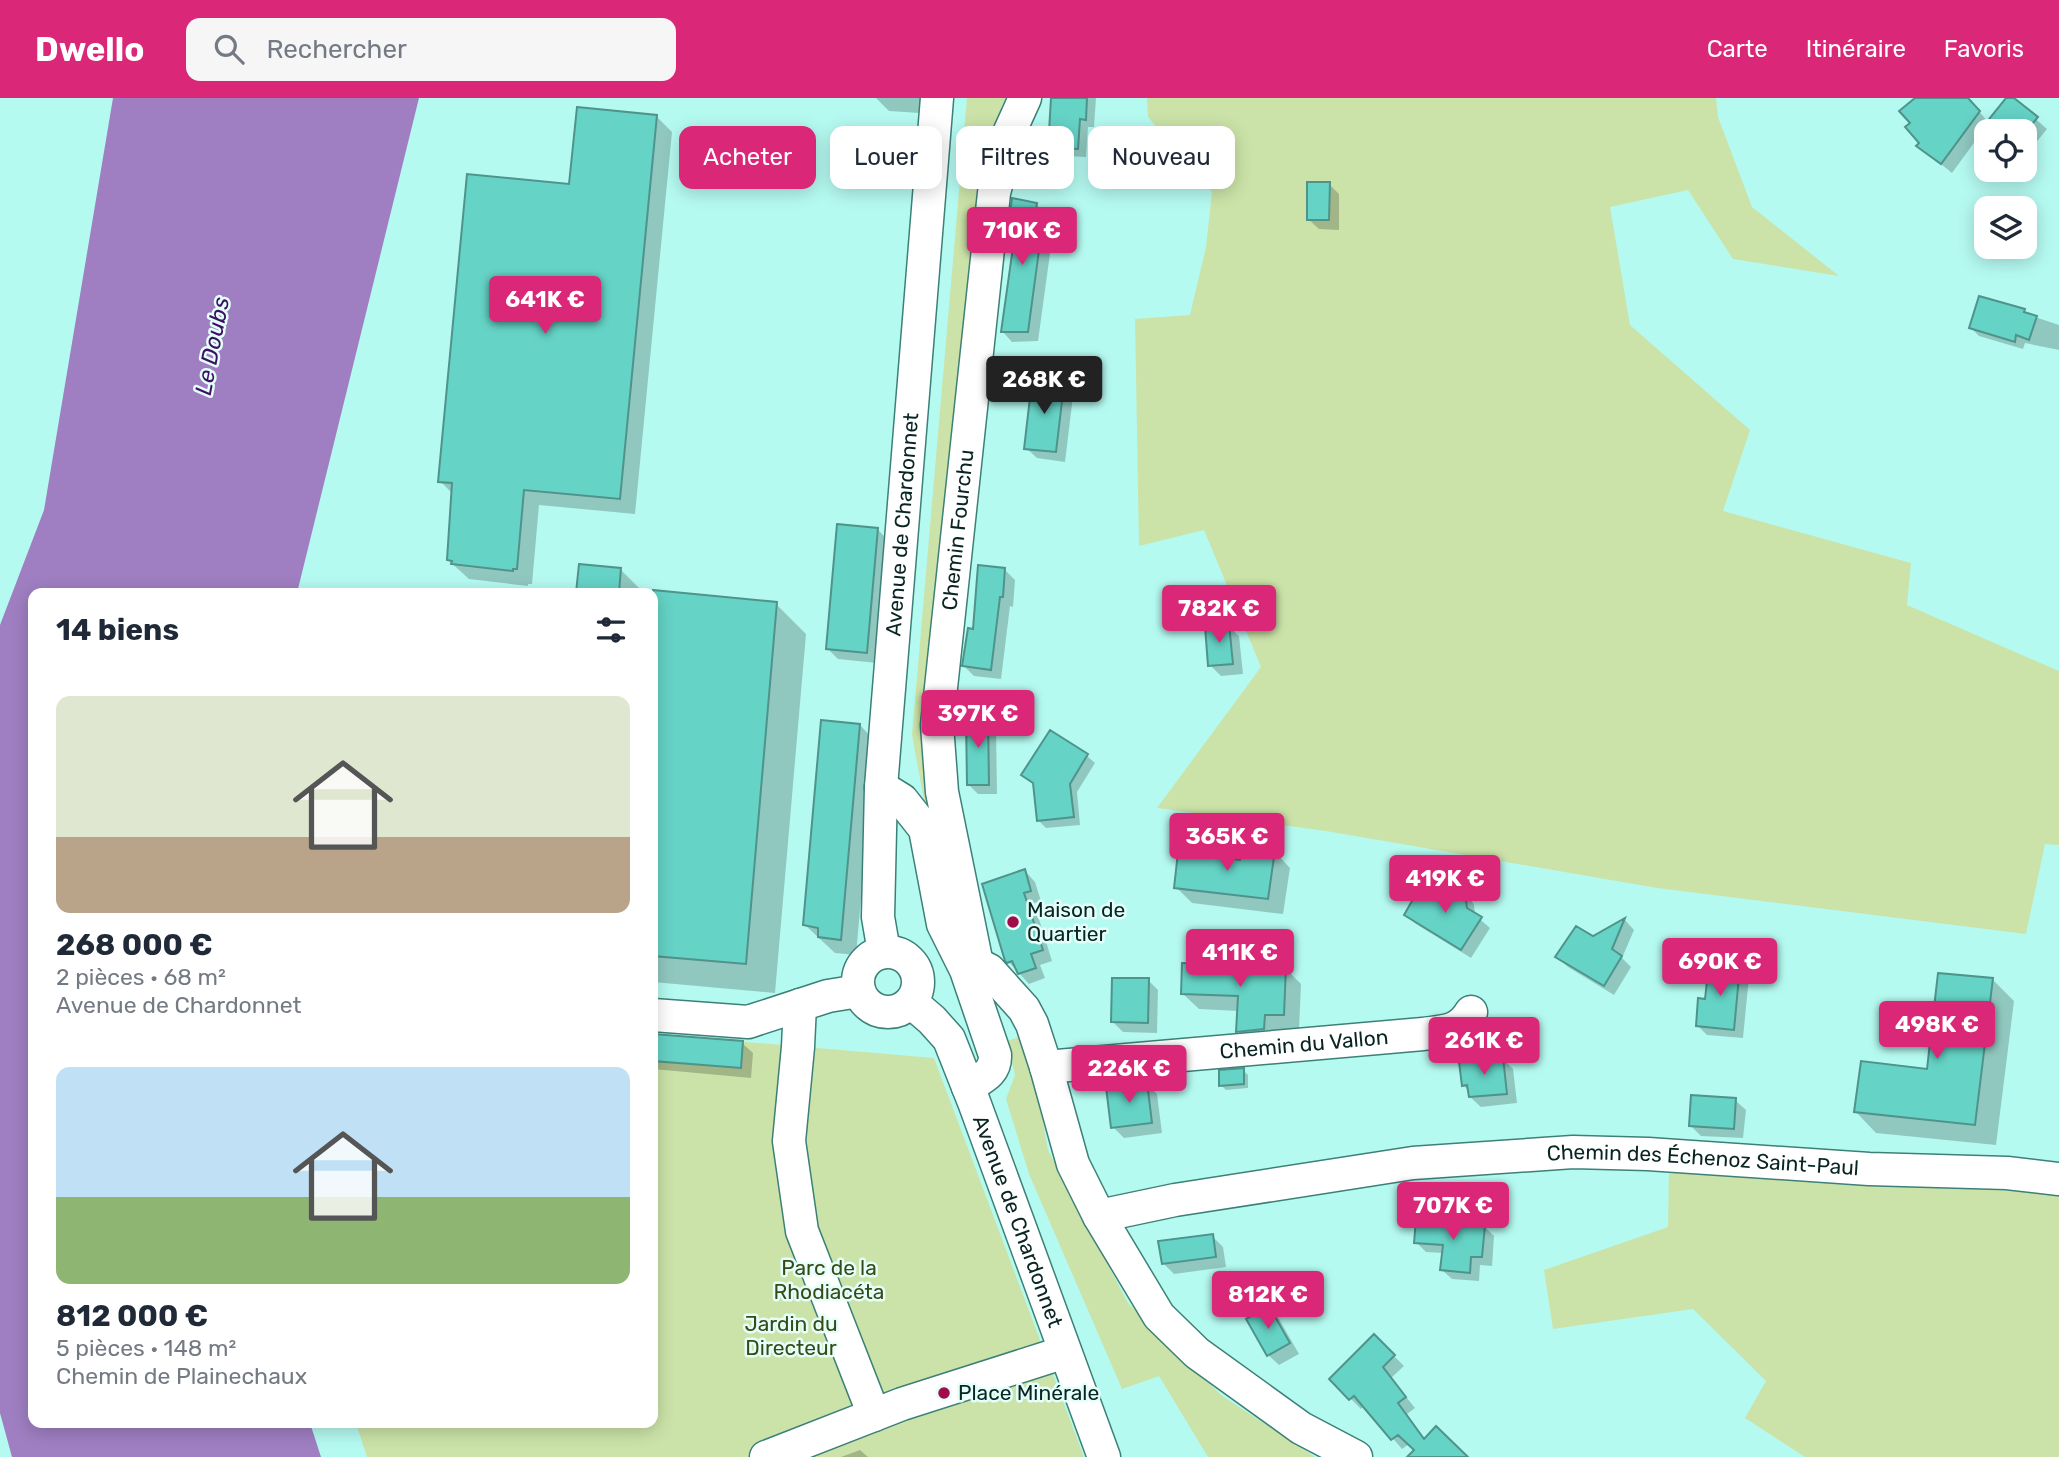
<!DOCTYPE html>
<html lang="fr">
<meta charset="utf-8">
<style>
body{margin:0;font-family:Rubik,sans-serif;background:#f6f6f7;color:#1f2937;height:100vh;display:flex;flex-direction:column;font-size:26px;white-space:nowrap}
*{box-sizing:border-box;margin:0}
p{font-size:23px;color:#747a83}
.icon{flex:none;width:38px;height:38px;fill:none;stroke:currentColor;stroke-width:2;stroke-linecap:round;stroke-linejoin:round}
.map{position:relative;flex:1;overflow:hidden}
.panel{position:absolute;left:28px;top:490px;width:630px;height:840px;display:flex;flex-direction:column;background:#fff;border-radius:14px;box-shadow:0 4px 18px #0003}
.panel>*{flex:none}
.hud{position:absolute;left:679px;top:28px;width:665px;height:63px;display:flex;gap:14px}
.fabs{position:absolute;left:1974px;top:21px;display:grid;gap:14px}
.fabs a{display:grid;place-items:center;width:63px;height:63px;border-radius:14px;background:#fff;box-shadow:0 4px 18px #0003;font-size:35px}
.price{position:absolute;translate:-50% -60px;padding:0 16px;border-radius:7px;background:#db2777;color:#fff;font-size:23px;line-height:46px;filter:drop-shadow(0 2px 4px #0008)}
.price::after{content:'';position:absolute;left:50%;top:42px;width:21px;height:16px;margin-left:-10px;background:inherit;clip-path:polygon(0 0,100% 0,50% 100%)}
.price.current{background:#222;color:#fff}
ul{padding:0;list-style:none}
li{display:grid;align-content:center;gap:14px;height:371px;padding:0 28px}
li span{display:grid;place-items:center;height:217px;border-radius:14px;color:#555}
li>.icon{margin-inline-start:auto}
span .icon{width:126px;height:126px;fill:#fffc;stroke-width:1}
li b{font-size:30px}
h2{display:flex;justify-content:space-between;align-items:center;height:84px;padding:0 28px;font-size:30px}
.tag{padding:0 24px;border-radius:14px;background:#fff;box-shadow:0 4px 18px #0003;font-size:24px;line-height:63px}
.tag.current{background:#db2777;color:#fff}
header{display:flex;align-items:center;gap:42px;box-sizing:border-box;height:98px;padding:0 35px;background:#db2777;color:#fff}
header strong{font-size:33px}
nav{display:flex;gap:38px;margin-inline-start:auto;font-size:24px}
.search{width:490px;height:63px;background:#f6f6f7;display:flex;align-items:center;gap:18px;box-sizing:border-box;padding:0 24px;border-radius:14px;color:#747a83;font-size:26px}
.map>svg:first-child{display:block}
</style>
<header>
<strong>Dwello</strong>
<div class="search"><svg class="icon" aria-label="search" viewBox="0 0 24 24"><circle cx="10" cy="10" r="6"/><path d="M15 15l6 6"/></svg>Rechercher</div>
<nav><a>Carte</a><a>Itinéraire</a><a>Favoris</a></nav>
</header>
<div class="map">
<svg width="2059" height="1359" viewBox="0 0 2059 1359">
<rect width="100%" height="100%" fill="#b5faf1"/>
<path fill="#cbe3a8" d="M 967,0 L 1006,0 L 1002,7 L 974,117 L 928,588 L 926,713 L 912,637 Z
M 1147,0 L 1716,0 L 1718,19 L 1752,109 L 1839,178 L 1733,161 L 1688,92 L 1610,109 L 1630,227 L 1750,332 L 1723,413 L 1911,465 L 1907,507 L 2059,573 L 2059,747 L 2045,746 L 2026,836 L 1657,790 L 1326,733 L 1157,710 L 1261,569 L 1204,432 L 1139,448 L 1135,221 L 1190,217 L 1206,149 L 1212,94 L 1148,19 Z
M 653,936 L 934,960 L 1084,1359 L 367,1359 L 356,1325 L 653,1325 Z
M 1022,938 L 1032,965 L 1048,1052 L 1128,1205 L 1221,1297 L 1315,1359 L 1208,1359 L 1159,1278 L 1122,1291 L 1029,1076 L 1006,1001 L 1015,977 L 1007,943 Z
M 1669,1071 L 2059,1096 L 2059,1359 L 1805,1359 L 1745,1320 L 1766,1283 L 1693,1211 L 1553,1231 L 1544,1172 L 1668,1129 Z"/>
<path fill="#9f7fc2" d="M 113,0 L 419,0 L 297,495 L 33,495 L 33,1325 L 310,1325 L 321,1359 L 12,1359 L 0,1315 L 0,527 L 44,412 Z"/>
<path fill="#0003" d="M 876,0 L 935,0 L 934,16 L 889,13 Z
M 1052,0 L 1096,0 L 1094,29 L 1088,29 L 1086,59 L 1068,58 L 1067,69 L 1043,67 L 1035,59 L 1050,36 Z
M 1918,0 L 1968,0 L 1988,24 L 2008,0 L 2012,0 L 2047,31 L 2025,58 L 2025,33 L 1986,33 L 1984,31 L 1952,75 L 1919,48 L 1921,46 L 1913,25 Z
M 656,18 L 672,34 L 635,416 L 539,407 L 532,486 L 528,486 L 528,488 L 469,481 L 448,462 L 453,396 L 440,383 Z
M 1329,86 L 1339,96 L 1339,132 L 1319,131 L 1308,121 Z
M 1036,106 L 1046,116 L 1043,133 L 1052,141 L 1038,243 L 1012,244 L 1002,233 L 1016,139 L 1010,133 Z
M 2024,212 L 2029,217 L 2059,227 L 2059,252 L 2025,245 L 2023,251 L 1979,238 L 1971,230 Z
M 1063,287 L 1073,298 L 1065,364 L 1037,360 L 1026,350 Z
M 878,432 L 888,442 L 877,565 L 838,561 L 828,551 Z
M 580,467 L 620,471 L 642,493 L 776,506 L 806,536 L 775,895 L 653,884 L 653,495 L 578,495 Z
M 1005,472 L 1015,482 L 1013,509 L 1010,508 L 1001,581 L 974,578 L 964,568 L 974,533 Z
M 1228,528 L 1239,538 L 1243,576 L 1221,578 L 1210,567 Z
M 987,620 L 996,629 L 997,696 L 978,696 L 968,686 Z
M 860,627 L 875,643 L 856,857 L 835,855 L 805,827 Z
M 1050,634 L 1087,658 L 1095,665 L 1077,694 L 1080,727 L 1046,730 L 1039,723 L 1035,687 L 1023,677 Z
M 1275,754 L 1290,770 L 1283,816 L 1192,805 L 1176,789 Z
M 1025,773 L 1035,784 L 1041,803 L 1034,805 L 1052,863 L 1040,867 L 1045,880 L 1029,886 L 1007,862 Z
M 1459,788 L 1469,798 L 1474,807 L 1475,817 L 1490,830 L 1471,860 L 1416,826 L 1406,817 Z
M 1625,822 L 1634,832 L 1622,860 L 1631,869 L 1614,897 L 1568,869 L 1557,859 Z
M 1285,870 L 1301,886 L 1299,932 L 1280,932 L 1280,947 L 1254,949 L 1238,933 L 1239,913 L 1199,911 L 1183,896 Z
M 1739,870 L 1749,879 L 1743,940 L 1707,937 L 1698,928 Z
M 1148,882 L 1158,892 L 1157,935 L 1123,934 L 1113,924 Z
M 1993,882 L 2014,903 L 1996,1047 L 1876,1035 L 1855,1013 L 1928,973 Z
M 653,938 L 742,945 L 753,955 L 751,980 L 653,971 Z
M 1503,961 L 1513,971 L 1517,1005 L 1481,1009 L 1470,999 L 1469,993 L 1463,987 Z
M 1243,972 L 1248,977 L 1248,990 L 1226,992 L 1221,987 Z
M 1146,985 L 1157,996 L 1162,1035 L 1124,1040 L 1113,1029 Z
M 1735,1002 L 1746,1012 L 1743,1040 L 1701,1038 L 1691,1028 Z
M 1484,1128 L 1494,1138 L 1492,1168 L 1480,1167 L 1479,1183 L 1452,1181 L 1442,1172 L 1444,1155 L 1426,1154 L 1416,1144 Z
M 1212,1138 L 1223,1149 L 1226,1169 L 1174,1176 L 1163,1165 Z
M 1269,1211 L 1279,1221 L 1299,1256 L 1279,1267 L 1268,1257 Z
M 1374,1238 L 1404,1268 L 1391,1280 L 1415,1310 L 1407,1316 L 1426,1342 L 1466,1359 L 1423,1359 L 1409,1346 L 1402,1351 L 1364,1307 L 1361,1311 L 1331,1281 Z
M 860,1352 L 868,1359 L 841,1359 Z"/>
<path fill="#65d3c6" stroke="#4f938b" stroke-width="2" d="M 1051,0 L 1087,0 L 1086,22 L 1080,21 L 1078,51 L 1060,50 L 1059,61 L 1033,59 L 1034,33 L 1049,34 Z
M 1915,0 L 1968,0 L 1980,13 L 1941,66 L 1916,48 L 1919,45 L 1905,29 L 1910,25 L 1899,13 Z
M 2006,0 L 2014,0 L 2038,19 L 2025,35 L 2025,33 L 1986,33 L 1986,35 L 1981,31 Z
M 577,9 L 657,17 L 620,401 L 524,392 L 517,471 L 513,471 L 513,473 L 451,466 L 452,463 L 447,462 L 452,385 L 438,384 L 467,76 L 569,86 Z
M 1307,84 L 1330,84 L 1329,122 L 1307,122 Z
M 1012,100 L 1037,105 L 1033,128 L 1042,130 L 1028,234 L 1001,234 L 1015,135 L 1008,134 Z
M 1979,198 L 2025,211 L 2024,214 L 2037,218 L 2029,242 L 2016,237 L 2015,244 L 1969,230 Z
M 1032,282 L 1064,286 L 1056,354 L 1024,351 Z
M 837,426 L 878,430 L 867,555 L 826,551 Z
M 579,466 L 621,470 L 619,495 L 576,495 Z
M 978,467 L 1005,470 L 1003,499 L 1000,499 L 991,572 L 962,568 L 968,530 L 973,531 Z
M 653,492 L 777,504 L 746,866 L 653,858 Z
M 1229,526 L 1233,566 L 1208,568 L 1205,528 Z
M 966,618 L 988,618 L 989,687 L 967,687 Z
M 821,622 L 860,626 L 841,842 L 818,839 L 818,830 L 803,827 Z
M 1050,632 L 1088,656 L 1070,686 L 1074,719 L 1037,723 L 1033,685 L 1021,677 Z
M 1243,747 L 1275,752 L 1268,801 L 1174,790 L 1178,754 L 1240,762 Z
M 1025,771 L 1031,793 L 1024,795 L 1043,852 L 1031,856 L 1036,870 L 1018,876 L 1012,863 L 1007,865 L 1005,863 L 982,786 Z
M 1460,786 L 1465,796 L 1467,810 L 1482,819 L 1461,852 L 1404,817 L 1416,796 L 1431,799 L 1436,790 L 1442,794 Z
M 1625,820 L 1612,851 L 1622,858 L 1604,888 L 1555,859 L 1576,828 L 1593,838 Z
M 1182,865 L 1286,868 L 1284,917 L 1265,917 L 1264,931 L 1236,934 L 1238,898 L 1181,896 Z
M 1709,865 L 1740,868 L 1734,932 L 1696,928 L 1698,900 L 1705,901 Z
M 1938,875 L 1993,880 L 1975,1027 L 1854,1014 L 1861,963 L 1927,971 Z
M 1112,880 L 1149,880 L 1148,925 L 1111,924 Z
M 653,936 L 743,943 L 741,970 L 653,963 Z
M 1503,959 L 1507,996 L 1469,999 L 1467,987 L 1462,988 L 1459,964 Z
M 1244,970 L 1244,986 L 1219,988 L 1219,972 Z
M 1147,984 L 1152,1025 L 1111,1030 L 1106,989 Z
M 1691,997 L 1736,1000 L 1734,1031 L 1689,1028 Z
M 1416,1121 L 1485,1127 L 1482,1159 L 1471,1159 L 1470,1175 L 1440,1172 L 1443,1147 L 1414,1145 Z
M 1213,1136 L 1216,1159 L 1162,1166 L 1158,1143 Z
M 1269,1208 L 1290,1245 L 1267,1258 L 1246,1221 Z
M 1374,1236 L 1395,1257 L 1383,1269 L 1406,1299 L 1398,1305 L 1424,1341 L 1436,1328 L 1468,1359 L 1407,1359 L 1414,1352 L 1398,1337 L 1391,1342 L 1354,1298 L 1349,1302 L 1329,1281 Z"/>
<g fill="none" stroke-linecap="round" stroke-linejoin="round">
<g stroke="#3c8078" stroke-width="35">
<g id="minor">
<path d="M 881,689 L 902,702 L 925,731 L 943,826 L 966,872 L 995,957 C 996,975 982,980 968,989"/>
<path id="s1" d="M 884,854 L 878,819 L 881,689 L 937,0"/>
<circle cx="888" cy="884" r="30"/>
<path id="s2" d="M 977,866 L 942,694 L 937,627 L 994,95 L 1010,33 L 1025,0"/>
<path d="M 977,866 L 989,872 L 1024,911 L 1032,926 L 1046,969 L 1073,1066 L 1099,1118 L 1159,1218 L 1197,1255 L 1301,1330 L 1356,1359"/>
<path id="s3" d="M 911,904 L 932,922 L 949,941 L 974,1004 L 1104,1359"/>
<path d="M 800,907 L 798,949 L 789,1043 L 802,1133 L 874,1317"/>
<path d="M 653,917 L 748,924 L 828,898 L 859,893"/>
<path id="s4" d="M 1046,969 L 1423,936 C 1445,933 1459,934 1471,914"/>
<path id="s5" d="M 1099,1118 L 1175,1102 L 1413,1065 L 1573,1054 L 1648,1056 L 1869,1071 L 2007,1075 L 2059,1081"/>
<path d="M 766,1359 L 902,1306 L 1065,1254"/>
</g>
</g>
<use href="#minor" stroke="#fff" stroke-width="32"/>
</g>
<g fill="#a20b4a" stroke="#e4fefa" stroke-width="2.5">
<circle cx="1013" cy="824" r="7"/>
<circle cx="944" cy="1295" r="7"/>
</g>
<g text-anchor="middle" stroke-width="5" stroke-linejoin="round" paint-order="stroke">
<g font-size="21" fill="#082522" stroke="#e4fefa">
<text dy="7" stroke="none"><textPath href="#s1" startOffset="429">Avenue de Chardonnet</textPath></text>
<text dy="7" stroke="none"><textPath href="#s2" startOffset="439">Chemin Fourchu</textPath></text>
<text dy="7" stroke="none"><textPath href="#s4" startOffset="259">Chemin du Vallon</textPath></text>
<text dy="7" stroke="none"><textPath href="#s5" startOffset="609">Chemin des Échenoz Saint-Paul</textPath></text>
<text dy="7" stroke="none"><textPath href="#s3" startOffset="248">Avenue de Chardonnet</textPath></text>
</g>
<g font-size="21" fill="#082522" stroke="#e4fefa" text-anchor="start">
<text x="1027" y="819">Maison de<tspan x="1027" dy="24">Quartier</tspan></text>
<text x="958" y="1302">Place Minérale</text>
</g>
<g font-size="21" fill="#384915" stroke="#e4fefa">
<text x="829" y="1177">Parc de la<tspan x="829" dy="24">Rhodiacéta</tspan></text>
<text x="791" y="1233">Jardin du<tspan x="791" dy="24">Directeur</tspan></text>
</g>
<g font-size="23" font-style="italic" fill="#3d0f60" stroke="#e4fefa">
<text transform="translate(212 248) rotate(-79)" y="8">Le Doubs</text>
</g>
</g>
</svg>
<div class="fabs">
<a><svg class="icon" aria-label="locate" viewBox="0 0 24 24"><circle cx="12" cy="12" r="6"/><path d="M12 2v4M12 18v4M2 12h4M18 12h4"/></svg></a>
<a><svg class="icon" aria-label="layers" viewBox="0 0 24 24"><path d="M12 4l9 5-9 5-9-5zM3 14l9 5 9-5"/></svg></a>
</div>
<b class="price" style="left:1022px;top:169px">710K €</b>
<b class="price" style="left:545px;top:238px">641K €</b>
<b class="price current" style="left:1044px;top:318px">268K €</b>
<b class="price" style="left:1219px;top:547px">782K €</b>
<b class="price" style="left:978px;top:652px">397K €</b>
<b class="price" style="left:1227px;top:775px">365K €</b>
<b class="price" style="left:1445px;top:817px">419K €</b>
<b class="price" style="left:1240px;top:891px">411K €</b>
<b class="price" style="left:1720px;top:900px">690K €</b>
<b class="price" style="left:1937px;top:963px">498K €</b>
<b class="price" style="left:1484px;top:979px">261K €</b>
<b class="price" style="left:1129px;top:1007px">226K €</b>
<b class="price" style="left:1453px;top:1144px">707K €</b>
<b class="price" style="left:1268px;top:1233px">812K €</b>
<div class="hud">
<a class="tag current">Acheter</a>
<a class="tag">Louer</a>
<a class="tag">Filtres</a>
<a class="tag">Nouveau</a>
</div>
<section class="panel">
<h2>14 biens<svg class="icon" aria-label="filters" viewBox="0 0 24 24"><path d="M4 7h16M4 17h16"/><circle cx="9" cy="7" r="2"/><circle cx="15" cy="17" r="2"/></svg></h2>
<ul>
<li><span style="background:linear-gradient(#dfe7d0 65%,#b9a48a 0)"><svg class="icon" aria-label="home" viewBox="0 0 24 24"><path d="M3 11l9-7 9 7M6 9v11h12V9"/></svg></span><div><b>268 000 €</b><p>2 pièces · 68 m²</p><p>Avenue de Chardonnet</p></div></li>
<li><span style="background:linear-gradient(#bfe0f5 60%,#8fb573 0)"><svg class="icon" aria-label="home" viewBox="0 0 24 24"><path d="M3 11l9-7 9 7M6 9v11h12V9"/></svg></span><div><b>812 000 €</b><p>5 pièces · 148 m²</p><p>Chemin de Plainechaux</p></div></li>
</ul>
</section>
</div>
